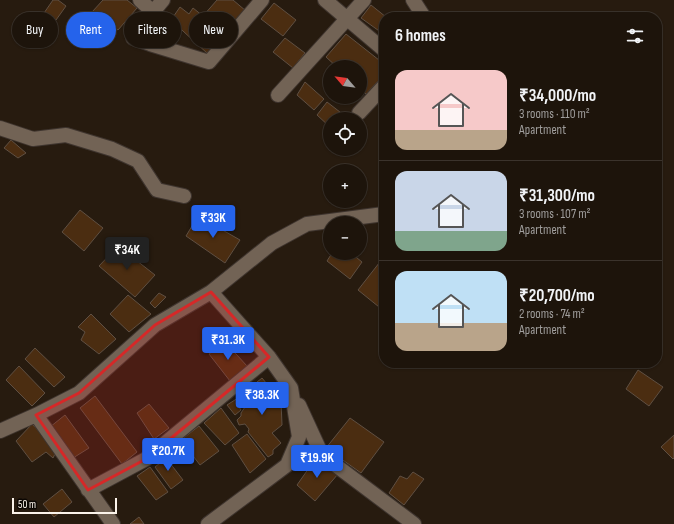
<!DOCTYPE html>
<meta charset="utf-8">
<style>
body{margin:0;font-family:"Sofia Sans Condensed",sans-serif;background:#251d14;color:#f1f3f6;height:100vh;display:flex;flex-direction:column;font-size:15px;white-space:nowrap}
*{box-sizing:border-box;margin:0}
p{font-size:13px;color:#a09e9d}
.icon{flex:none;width:22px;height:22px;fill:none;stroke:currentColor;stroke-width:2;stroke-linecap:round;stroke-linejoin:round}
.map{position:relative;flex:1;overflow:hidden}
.details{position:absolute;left:379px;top:12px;width:283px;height:356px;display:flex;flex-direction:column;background:#1d140b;border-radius:16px;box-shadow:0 1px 3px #0004,0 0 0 1px #3b332c}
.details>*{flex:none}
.guide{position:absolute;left:12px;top:12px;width:307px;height:36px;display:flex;gap:8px}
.needle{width:26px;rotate:298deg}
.fabs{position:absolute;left:323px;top:60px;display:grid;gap:8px}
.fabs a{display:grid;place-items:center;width:44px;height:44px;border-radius:50%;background:#1d140b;box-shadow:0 1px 3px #0004,0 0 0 1px #3b332c;font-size:20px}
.scale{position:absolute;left:12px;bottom:10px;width:105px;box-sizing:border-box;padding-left:4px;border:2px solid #fbf3ea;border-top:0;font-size:11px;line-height:14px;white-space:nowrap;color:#fbf3ea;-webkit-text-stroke:3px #0c0703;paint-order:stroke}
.price{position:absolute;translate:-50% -34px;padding:0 9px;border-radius:4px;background:#2563eb;color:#fff;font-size:13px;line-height:26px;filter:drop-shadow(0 1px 2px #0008)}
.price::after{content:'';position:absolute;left:50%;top:24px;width:12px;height:9px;margin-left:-6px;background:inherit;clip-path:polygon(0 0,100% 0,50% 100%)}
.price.selected{background:#222;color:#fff}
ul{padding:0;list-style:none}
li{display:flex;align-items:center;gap:12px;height:100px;padding:0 16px}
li+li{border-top:1px solid #3b332c}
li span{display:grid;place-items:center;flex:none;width:112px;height:80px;border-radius:12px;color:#555}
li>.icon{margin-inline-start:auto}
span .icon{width:48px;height:48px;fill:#fffc;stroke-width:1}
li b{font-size:17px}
h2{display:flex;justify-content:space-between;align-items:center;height:48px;padding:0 16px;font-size:17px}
.pill{padding:0 14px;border-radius:18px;background:#1d140b;box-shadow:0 1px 3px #0004,0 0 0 1px #3b332c;font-size:14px;line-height:36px}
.pill.selected{background:#2563eb;color:#fff}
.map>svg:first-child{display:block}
</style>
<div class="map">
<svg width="674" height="524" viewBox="0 0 674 524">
<rect width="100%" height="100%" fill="#271b0f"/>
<path fill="#4b2d11" stroke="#5f4f42" d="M 53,0 L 58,0 L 66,6 L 56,20 L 44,13 Z
M 103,0 L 127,0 L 137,8 L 118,30 L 92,12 Z
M 217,0 L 233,0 L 246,11 L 208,54 L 171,20 L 180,7 L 189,14 L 193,8 L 203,16 Z
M 274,3 L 296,20 L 283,36 L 261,19 Z
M 371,5 L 386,17 L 384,17 L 384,31 L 382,33 L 361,18 Z
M 346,34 L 384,64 L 384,75 L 366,94 L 360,88 L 360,67 L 337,67 L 326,57 Z
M 285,38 L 305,53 L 293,68 L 273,52 Z
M 305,82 L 324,99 L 314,110 L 297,95 Z
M 327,102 L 349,119 L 330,119 L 330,127 L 317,115 Z
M 11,140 L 26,153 L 18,158 L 4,148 Z
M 80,210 L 103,228 L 84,251 L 62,232 Z
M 198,216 L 240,240 L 225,263 L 186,236 Z
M 118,246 L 155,275 L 135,297 L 99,266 Z
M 332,253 L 351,253 L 362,262 L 350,279 L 327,261 Z
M 383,258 L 384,258 L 384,311 L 358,290 Z
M 159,293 L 166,297 L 155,308 L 150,303 Z
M 128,295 L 151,314 L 129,332 L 110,314 Z
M 91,314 L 116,339 L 99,354 L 81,340 L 85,332 L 78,327 Z
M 226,343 L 247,366 L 230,381 L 209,354 Z
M 35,348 L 65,377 L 54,387 L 25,359 Z
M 19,366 L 45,393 L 32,406 L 6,380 Z
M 638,370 L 663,387 L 649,406 L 626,389 Z
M 262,378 L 281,401 L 282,425 L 272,433 L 281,443 L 273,450 L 273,454 L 268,457 L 248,432 L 249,429 L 245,424 L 239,425 L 237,420 L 241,416 L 241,413 L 247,404 L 240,396 Z
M 95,396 L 137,452 L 122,464 L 80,408 Z
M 238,398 L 243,403 L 239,407 L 241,410 L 235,415 L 227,405 Z
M 149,404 L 169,428 L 154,439 L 137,413 Z
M 221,408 L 239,433 L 225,445 L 204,423 Z
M 65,415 L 89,448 L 73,458 L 50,427 Z
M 350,418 L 384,442 L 361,473 L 326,448 Z
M 32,424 L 57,450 L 53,458 L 46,452 L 32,462 L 16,441 Z
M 199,426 L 219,451 L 200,465 L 181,440 Z
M 247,434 L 266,459 L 250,473 L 232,445 Z
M 674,435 L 674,458 L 673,459 L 661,447 Z
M 163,454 L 183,480 L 171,489 L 155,467 L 160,463 L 157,459 Z
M 316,458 L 338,474 L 315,501 L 297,485 Z
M 150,467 L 168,492 L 156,500 L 137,476 Z
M 413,472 L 424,479 L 404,505 L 389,493 L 400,476 L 407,479 Z
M 62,489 L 72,502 L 54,517 L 43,504 Z
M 139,517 L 144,524 L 130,524 Z"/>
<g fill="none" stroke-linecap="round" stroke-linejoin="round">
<g stroke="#3f352f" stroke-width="16">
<path id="minor" d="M 140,0 L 153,12 L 133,38 L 150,44 L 209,62 L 262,0
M 325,0 L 384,50
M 413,0 L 424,17
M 153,12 L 163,0
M 278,95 L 364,0
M 359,113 L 384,86
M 0,128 L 33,139 L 66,135 L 112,149 L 138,161 L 157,190 L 184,196
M 299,405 L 322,455 L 414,524
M 36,415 L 113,524
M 0,431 L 36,415 L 79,393 L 155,325 L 211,292 L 272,243 L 307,224 L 384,214
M 88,490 L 146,459 L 269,357
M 208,524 L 287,465 L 299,437 L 291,388 L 269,357 L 211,292"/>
</g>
<use href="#minor" stroke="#726355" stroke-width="14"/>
</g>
<path fill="#d62828" fill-opacity="0.2" stroke="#d62828" stroke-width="3" stroke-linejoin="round" d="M 211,292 L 269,357 L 146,459 L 88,490 L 36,415 L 79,393 L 155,325 Z"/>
</svg>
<div class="fabs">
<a><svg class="needle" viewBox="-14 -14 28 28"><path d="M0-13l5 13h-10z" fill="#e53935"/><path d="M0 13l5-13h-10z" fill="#a09e9d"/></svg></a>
<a><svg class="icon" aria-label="locate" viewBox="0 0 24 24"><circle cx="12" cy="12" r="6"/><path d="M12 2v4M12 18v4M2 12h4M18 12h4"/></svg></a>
<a>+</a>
<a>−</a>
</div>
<div class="scale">50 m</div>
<b class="price" style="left:213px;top:239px">₹33K</b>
<b class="price selected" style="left:127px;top:271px">₹34K</b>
<b class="price" style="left:228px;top:361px">₹31.3K</b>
<b class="price" style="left:262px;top:416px">₹38.3K</b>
<b class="price" style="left:168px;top:472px">₹20.7K</b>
<b class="price" style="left:317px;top:479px">₹19.9K</b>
<div class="guide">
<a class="pill">Buy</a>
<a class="pill selected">Rent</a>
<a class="pill">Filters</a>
<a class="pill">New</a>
</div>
<section class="details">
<h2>6 homes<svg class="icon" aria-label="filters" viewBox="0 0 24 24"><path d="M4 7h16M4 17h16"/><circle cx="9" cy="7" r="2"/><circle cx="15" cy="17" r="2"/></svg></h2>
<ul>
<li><span style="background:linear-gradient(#f6c9c9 75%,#b9a48a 0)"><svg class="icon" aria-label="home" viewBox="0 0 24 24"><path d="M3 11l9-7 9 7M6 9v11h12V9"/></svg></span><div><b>₹34,000/mo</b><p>3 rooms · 110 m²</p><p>Apartment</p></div></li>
<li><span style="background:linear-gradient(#c9d6e8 75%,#7fa58c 0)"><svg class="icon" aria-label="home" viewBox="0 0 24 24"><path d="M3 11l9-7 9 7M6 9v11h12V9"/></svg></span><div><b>₹31,300/mo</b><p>3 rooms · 107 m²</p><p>Apartment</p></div></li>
<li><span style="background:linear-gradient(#bfe0f5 65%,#b9a48a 0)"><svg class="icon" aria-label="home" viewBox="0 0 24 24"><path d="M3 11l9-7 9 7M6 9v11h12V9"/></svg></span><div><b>₹20,700/mo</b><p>2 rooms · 74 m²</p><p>Apartment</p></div></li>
</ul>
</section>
</div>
